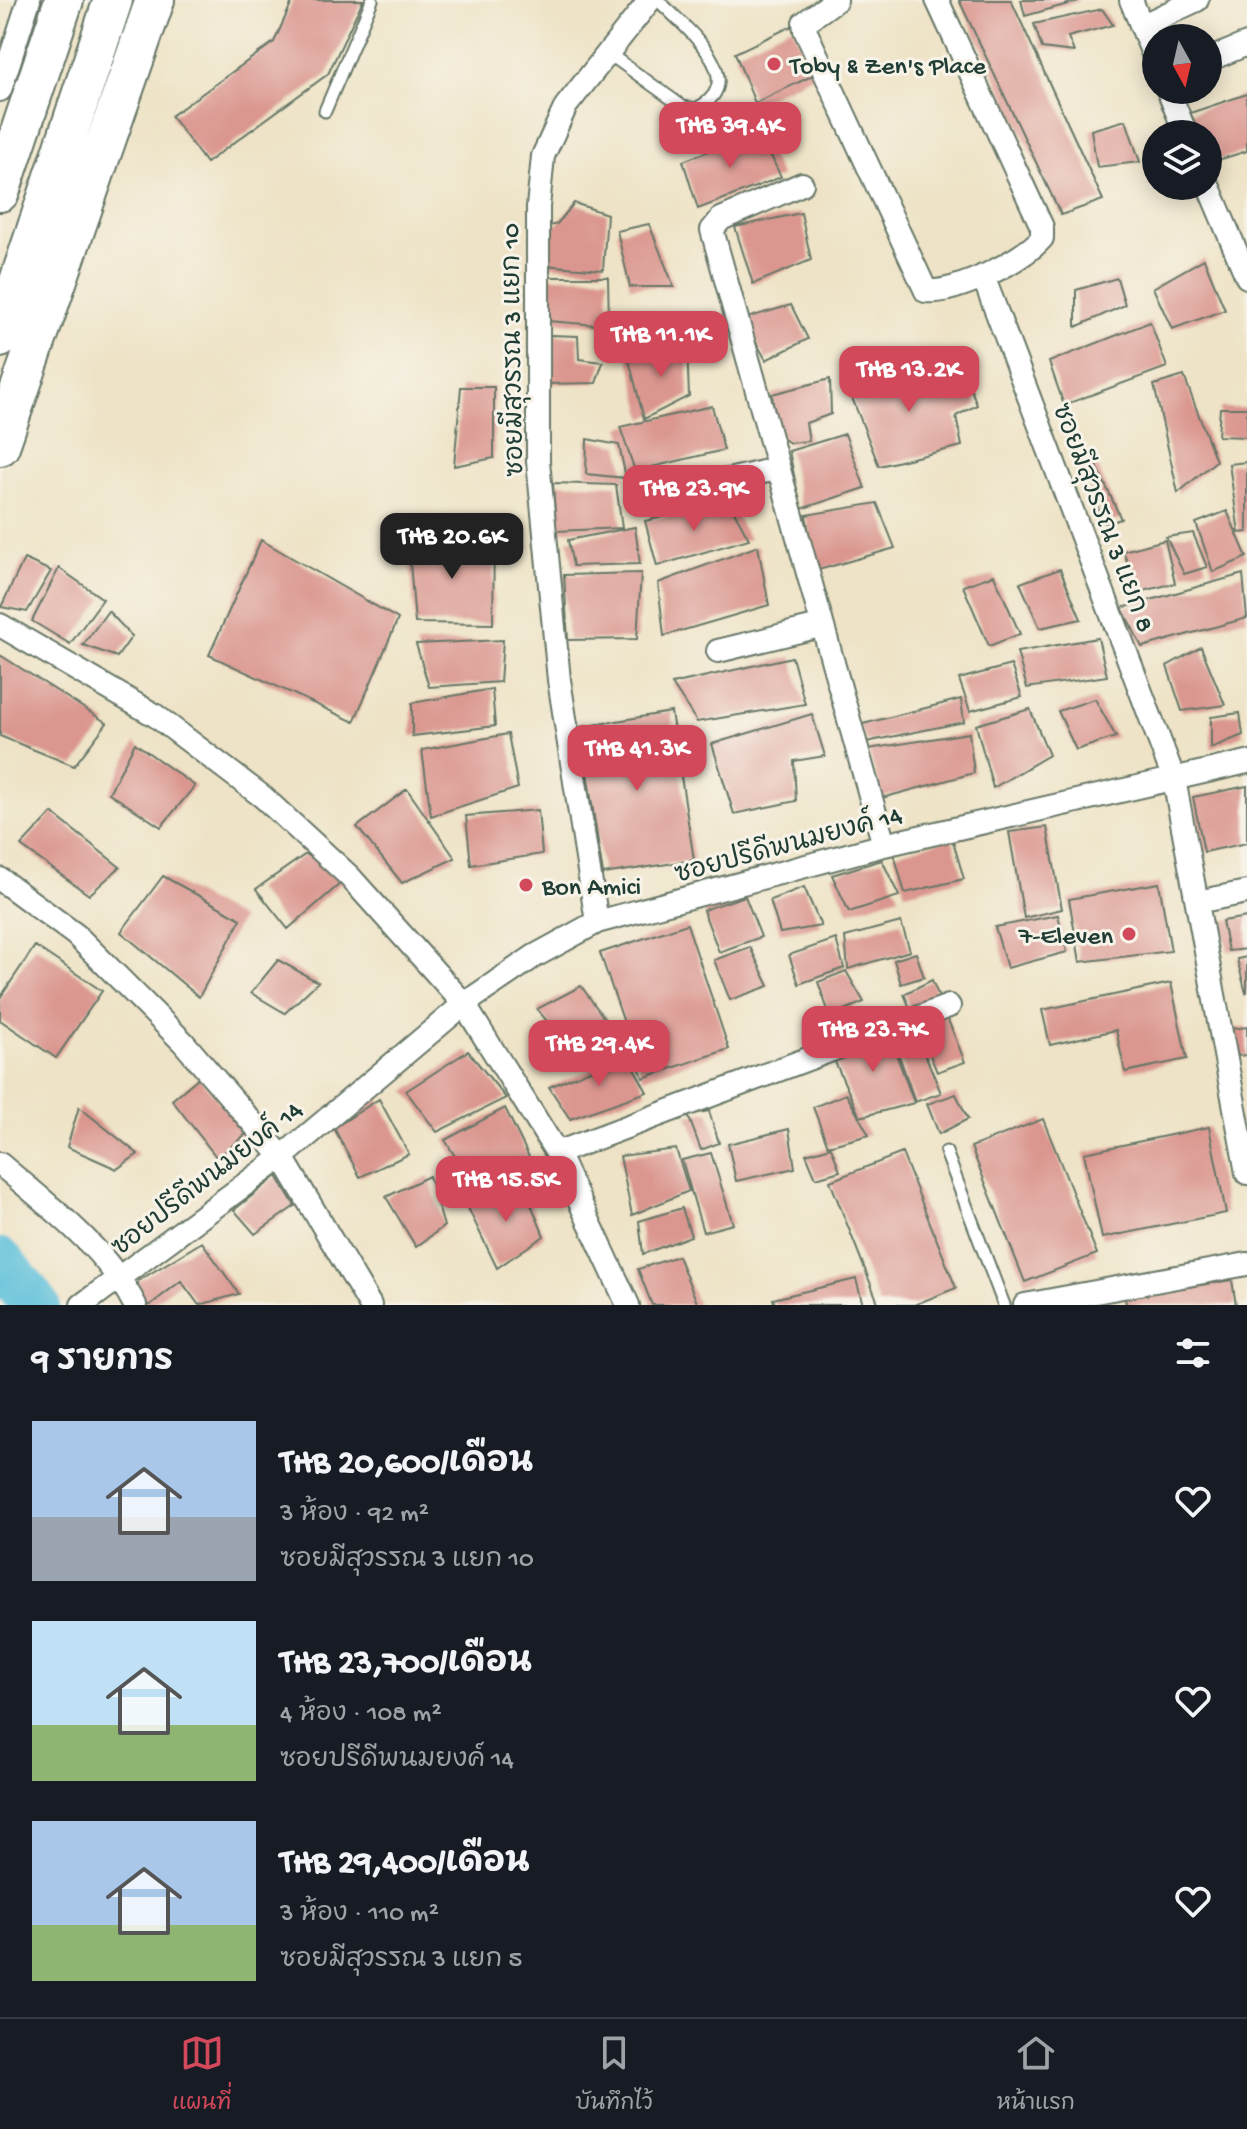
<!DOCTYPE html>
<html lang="th">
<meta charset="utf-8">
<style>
body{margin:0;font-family:"Gochi Hand","Playpen Sans Thai",sans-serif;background:#242831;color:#f1f3f6;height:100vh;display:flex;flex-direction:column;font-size:30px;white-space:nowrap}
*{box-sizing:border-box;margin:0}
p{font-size:26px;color:#9ea1a6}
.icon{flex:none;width:44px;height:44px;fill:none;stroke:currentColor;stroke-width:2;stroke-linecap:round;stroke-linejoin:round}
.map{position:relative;height:1305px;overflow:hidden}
.panel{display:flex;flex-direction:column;background:#171b24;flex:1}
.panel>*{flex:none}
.needle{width:52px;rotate:172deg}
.controls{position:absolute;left:1142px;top:24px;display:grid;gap:16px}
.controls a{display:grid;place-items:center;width:80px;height:80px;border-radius:50%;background:#171b24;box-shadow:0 4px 20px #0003;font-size:40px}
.price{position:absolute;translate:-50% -68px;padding:0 18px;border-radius:16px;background:#d1495b;color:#fff;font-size:26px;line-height:52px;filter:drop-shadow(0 2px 4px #0008)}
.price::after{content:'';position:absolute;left:50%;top:48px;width:24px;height:18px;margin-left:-12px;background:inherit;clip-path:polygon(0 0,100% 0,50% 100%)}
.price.active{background:#222;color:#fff}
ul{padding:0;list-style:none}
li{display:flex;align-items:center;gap:24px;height:200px;padding:0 32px}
li span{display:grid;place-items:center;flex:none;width:224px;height:160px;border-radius:0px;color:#555}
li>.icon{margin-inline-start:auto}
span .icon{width:96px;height:96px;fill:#fffc;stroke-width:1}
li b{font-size:34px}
h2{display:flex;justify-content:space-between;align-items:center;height:96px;padding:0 32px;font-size:34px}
.dock{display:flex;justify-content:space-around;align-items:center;height:112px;border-top:2px solid #363941;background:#171b24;font-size:22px;color:#9ea1a6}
.dock a{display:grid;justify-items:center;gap:4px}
.dock .active{color:#d1495b}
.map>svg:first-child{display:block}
</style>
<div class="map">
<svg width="1247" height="1305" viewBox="0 0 1247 1305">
<rect width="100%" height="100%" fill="#f7f3e8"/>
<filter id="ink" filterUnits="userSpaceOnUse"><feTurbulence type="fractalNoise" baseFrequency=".0125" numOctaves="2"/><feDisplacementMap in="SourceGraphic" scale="16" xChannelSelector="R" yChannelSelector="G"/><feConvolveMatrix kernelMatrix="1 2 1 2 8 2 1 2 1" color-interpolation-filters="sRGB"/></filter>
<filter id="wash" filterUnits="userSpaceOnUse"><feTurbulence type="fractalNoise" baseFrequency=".006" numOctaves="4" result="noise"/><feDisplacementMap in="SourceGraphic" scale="32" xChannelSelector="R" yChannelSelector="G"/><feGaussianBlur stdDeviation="1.8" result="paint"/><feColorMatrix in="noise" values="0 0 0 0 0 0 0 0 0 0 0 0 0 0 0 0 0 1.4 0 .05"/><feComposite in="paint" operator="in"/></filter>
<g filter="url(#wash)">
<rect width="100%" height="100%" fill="#eee3c6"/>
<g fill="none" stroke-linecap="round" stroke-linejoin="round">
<path stroke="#5cbfda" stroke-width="48" d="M 0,1262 L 36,1305"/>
</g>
<g id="blocks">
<path fill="#da968f" d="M 293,0 L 363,0 L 328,74 L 206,163 L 171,116 L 274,42 Z
M 959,0 L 1011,0 L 1103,200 L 1061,215 Z
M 1021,0 L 1079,0 L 1079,1 L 1025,16 Z
M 1102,9 L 1113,25 L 1068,37 L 1074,52 L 1042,48 L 1034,24 Z
M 792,26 L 814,75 L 755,103 L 735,53 Z
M 1247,94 L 1247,151 L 1215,161 L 1208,148 L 1208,134 L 1201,134 L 1190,113 Z
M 1126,120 L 1140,162 L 1097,167 L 1091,130 Z
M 759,131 L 781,177 L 698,209 L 683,161 Z
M 574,203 L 607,214 L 603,270 L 543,265 L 545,227 L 557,224 Z
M 801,213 L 811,260 L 753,284 L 735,227 Z
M 649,224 L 674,287 L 630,287 L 617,231 Z
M 1204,259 L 1225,310 L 1172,329 L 1153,288 Z
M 546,277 L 608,277 L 609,326 L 548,321 Z
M 1117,278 L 1125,305 L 1076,327 L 1076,290 Z
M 791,305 L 808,339 L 766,360 L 743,319 Z
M 1150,322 L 1167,367 L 1064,405 L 1049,362 Z
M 550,335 L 578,336 L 579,359 L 603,362 L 596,383 L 545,384 Z
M 687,346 L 689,396 L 644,419 L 628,356 Z
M 888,367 L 909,384 L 944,372 L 948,384 L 967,379 L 977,405 L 956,416 L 962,446 L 879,466 L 845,380 Z
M 1184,376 L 1216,461 L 1178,493 L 1154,385 Z
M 830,379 L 831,414 L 806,423 L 809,441 L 790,443 L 777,435 L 772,394 Z
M 461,387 L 494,387 L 494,458 L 454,466 Z
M 712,406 L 724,450 L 635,471 L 620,427 Z
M 1220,408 L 1247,408 L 1247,437 L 1218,436 Z
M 845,434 L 865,488 L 801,509 L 789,451 Z
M 587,439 L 619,445 L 626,478 L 586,474 Z
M 1091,453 L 1121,519 L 1105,524 L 1076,458 Z
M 1247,462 L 1247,532 L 1239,533 L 1229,464 Z
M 553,483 L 616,485 L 622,528 L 556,531 Z
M 729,502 L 749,539 L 657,566 L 645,521 Z
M 877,503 L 895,548 L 815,571 L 806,515 Z
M 1227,511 L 1247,557 L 1213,572 L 1196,523 Z
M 635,527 L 640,564 L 573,566 L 568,540 Z
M 1193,533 L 1207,567 L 1184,574 L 1166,537 Z
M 408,538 L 494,540 L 493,624 L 415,623 Z
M 261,540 L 398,619 L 354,722 L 209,655 Z
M 1165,540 L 1175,583 L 1139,592 L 1123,551 Z
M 758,546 L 769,605 L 664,636 L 658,583 Z
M 24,559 L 51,571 L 27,612 L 1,607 Z
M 59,568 L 103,599 L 70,644 L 32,621 Z
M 1060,569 L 1081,619 L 1040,628 L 1020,583 Z
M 641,573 L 637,639 L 568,640 L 564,575 Z
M 1243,574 L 1247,618 L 1142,647 L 1122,608 Z
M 994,575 L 1020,634 L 989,646 L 963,586 Z
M 108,611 L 132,636 L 117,657 L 83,645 Z
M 1098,638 L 1107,676 L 1027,688 L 1017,652 Z
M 503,640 L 500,682 L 429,687 L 416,644 Z
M 1201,647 L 1225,705 L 1182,711 L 1167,666 Z
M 0,655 L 107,723 L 74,766 L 0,736 Z
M 792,657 L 805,704 L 697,722 L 672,684 Z
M 1011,665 L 1022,697 L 970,711 L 959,679 Z
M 492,689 L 495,726 L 412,736 L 412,703 Z
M 961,699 L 964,722 L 866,742 L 859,725 Z
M 1095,699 L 1116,737 L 1076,750 L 1058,711 Z
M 1030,709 L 1049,755 L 993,788 L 976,725 Z
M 671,712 L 694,860 L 603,874 L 580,727 Z
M 1240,713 L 1243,735 L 1211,748 L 1211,717 Z
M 812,714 L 825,756 L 794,761 L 796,801 L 734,814 L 712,744 Z
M 969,733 L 974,773 L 882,798 L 868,749 Z
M 508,734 L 518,788 L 431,816 L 422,750 Z
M 135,743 L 195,786 L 161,827 L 109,793 Z
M 1247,786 L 1247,843 L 1204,852 L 1193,797 Z
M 407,789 L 455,858 L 402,883 L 357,827 Z
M 538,810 L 542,854 L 471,865 L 466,816 Z
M 52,813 L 120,867 L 89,895 L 21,846 Z
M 1047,827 L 1062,909 L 1024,918 L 1009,832 Z
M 952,838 L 964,879 L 905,893 L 894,854 Z
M 306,854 L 349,876 L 288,929 L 256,889 Z
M 882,860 L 899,896 L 849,912 L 832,875 Z
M 163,876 L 241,919 L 199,997 L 121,932 Z
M 1159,883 L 1171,951 L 1080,962 L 1069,899 Z
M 804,887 L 821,926 L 780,933 L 770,900 Z
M 745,896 L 761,937 L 719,952 L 703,910 Z
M 1058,915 L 1067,952 L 1007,968 L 995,927 Z
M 1247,917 L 1247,949 L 1228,951 L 1222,921 Z
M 901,922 L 910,951 L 848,969 L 845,937 Z
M 687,924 L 729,1049 L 643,1078 L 600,953 Z
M 836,939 L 844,968 L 799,984 L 789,955 Z
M 35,946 L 102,991 L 56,1058 L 0,1020 L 0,998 Z
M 750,947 L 769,986 L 730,1000 L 714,960 Z
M 916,953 L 924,977 L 901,984 L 894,960 Z
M 1247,957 L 1247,992 L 1246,993 L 1237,959 Z
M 278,960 L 318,982 L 285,1013 L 251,993 Z
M 846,971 L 864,1002 L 830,1016 L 818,982 Z
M 932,980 L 965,1062 L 937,1072 L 904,994 Z
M 1171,983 L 1187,1059 L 1125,1072 L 1116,1030 L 1050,1045 L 1042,1010 Z
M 581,986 L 610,1026 L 567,1046 L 537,1009 Z
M 913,1025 L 941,1093 L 915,1102 L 891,1032 Z
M 1247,1027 L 1247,1055 L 1238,1056 L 1230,1029 Z
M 887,1029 L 914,1103 L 860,1117 L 830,1051 Z
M 468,1051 L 506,1098 L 437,1132 L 406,1091 Z
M 627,1055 L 647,1092 L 570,1119 L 549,1087 Z
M 199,1077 L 246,1134 L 217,1158 L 172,1100 Z
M 846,1094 L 869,1135 L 828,1146 L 813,1107 Z
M 956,1094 L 968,1119 L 939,1134 L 927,1104 Z
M 379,1099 L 409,1154 L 360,1177 L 334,1128 Z
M 79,1107 L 138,1154 L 117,1169 L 67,1147 Z
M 505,1108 L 532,1163 L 480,1197 L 445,1140 Z
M 709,1111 L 719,1143 L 701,1150 L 688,1115 Z
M 1043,1119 L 1097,1254 L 1025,1282 L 971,1147 Z
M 1209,1127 L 1226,1213 L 1102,1238 L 1084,1153 Z
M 789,1129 L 795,1168 L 736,1181 L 728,1144 Z
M 831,1147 L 840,1171 L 816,1178 L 806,1154 Z
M 676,1149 L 689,1191 L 632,1215 L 620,1156 Z
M 711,1153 L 733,1224 L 703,1232 L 682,1160 Z
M 902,1153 L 956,1288 L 914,1305 L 879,1305 L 830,1181 Z
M 277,1176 L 295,1206 L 255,1234 L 234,1210 Z
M 429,1176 L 444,1226 L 416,1247 L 386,1197 Z
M 524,1187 L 544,1236 L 497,1268 L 466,1204 Z
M 682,1208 L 691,1236 L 643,1254 L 639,1221 Z
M 202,1242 L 239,1294 L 199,1305 L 181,1281 L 150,1305 L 139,1305 L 138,1281 Z
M 678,1256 L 698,1305 L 652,1305 L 638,1269 Z
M 856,1279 L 863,1305 L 775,1305 L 773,1299 Z
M 1232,1280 L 1236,1305 L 1126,1305 L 1125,1297 Z"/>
</g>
</g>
<g filter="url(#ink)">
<use href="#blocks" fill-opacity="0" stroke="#677767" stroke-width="2"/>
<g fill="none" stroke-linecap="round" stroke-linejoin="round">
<g stroke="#677767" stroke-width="15">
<path id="lane" d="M 608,53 L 683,107 L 696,109 C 754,80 683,26 658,0
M 325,111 L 372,0
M 946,1152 L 1004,1305"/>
</g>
<g stroke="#677767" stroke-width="26">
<path id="street" d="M 836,0 L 804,23 L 805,30 L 926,291 C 956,294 1022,261 1042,238 L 1042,227 L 937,0
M 1131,0 L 1156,61
M 1141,26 L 1197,0
M 1208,60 L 1247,44
M 0,90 L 29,0
M 1168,90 L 1186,134
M 802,184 L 721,219 L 712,230 L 884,845
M 1208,185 L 1247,277
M 983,276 L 1174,779 L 1247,1173
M 664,495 L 776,469
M 0,625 L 156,716 L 263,797 L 349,876 L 464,1004 L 557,1153 L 628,1305
M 718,651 L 820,626
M 0,879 L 76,935 L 183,1042 L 282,1157 L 370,1305
M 1197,902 L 1247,892
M 597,922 L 559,680 L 538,461 L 538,207 L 543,156 L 566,106 L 650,0
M 557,1153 L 949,1006
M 0,1164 C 49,1206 106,1248 135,1305
M 82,1305 L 282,1157 L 464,1004 L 533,957 L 597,922 L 884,845 L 1247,762
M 1025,1305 L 1247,1264"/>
</g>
<g stroke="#677767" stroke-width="42">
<path id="highway" d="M 0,192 L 64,0
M 0,338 L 113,0
M 0,446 L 155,0"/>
</g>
<use href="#lane" stroke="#fff" stroke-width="11"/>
<use href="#street" stroke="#fff" stroke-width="22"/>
<use href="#highway" stroke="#fff" stroke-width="38"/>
</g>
</g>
<g fill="#d1495b" stroke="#f7f3e8" stroke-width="3">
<circle cx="774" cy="64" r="8"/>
<circle cx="526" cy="885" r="8"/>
<circle cx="1129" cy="934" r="8"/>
</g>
<g text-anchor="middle" stroke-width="6" stroke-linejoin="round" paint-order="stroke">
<g font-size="26" fill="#1f3d34" stroke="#f7f3e8" text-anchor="start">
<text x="790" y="73">Toby &amp; Zen's Place</text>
<text x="542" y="894">Bon Amici</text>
<text x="1113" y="943" text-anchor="end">7-Eleven</text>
</g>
<g font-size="26" fill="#1f3d34" stroke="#f7f3e8">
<text transform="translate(511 350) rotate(-91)" y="9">ซอยมีสุวรรณ 3 แยก 10</text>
<text transform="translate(1105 517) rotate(69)" y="9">ซอยมีสุวรรณ 3 แยก 8</text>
<text transform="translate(788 843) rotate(-15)" y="9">ซอยปรีดีพนมยงค์ 14</text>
<text transform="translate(206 1177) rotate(-38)" y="9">ซอยปรีดีพนมยงค์ 14</text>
</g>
</g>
</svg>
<div class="controls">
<a><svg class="needle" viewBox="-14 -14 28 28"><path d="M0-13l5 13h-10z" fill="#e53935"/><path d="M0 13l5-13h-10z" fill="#9ea1a6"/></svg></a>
<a><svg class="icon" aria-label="layers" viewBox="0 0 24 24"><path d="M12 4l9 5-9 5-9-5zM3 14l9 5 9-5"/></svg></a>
</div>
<b class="price" style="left:730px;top:170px">THB 39.4K</b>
<b class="price" style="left:661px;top:379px">THB 11.1K</b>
<b class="price" style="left:909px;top:414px">THB 13.2K</b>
<b class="price" style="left:694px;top:533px">THB 23.9K</b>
<b class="price active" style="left:452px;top:581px">THB 20.6K</b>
<b class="price" style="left:637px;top:793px">THB 41.3K</b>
<b class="price" style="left:873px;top:1074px">THB 23.7K</b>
<b class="price" style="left:599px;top:1088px">THB 29.4K</b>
<b class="price" style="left:506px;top:1224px">THB 15.5K</b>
</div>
<section class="panel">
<h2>9 รายการ<svg class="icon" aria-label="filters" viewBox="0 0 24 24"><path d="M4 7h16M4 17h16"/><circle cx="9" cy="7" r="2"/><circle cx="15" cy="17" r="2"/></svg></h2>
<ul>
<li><span style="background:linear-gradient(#a9c7e8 60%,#9aa5b1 0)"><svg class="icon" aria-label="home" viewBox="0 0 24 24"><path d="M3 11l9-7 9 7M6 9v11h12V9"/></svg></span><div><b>THB 20,600/เดือน</b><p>3 ห้อง · 92 m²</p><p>ซอยมีสุวรรณ 3 แยก 10</p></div><svg class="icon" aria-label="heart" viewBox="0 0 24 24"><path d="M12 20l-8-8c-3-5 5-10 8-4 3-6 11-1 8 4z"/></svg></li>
<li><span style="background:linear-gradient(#bfe0f5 65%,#8fb573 0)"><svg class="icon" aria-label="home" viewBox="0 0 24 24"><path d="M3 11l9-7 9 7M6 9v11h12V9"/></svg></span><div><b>THB 23,700/เดือน</b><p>4 ห้อง · 108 m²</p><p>ซอยปรีดีพนมยงค์ 14</p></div><svg class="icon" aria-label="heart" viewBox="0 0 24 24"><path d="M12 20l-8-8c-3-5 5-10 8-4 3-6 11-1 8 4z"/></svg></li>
<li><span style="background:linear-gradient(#a9c7e8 65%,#8fb573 0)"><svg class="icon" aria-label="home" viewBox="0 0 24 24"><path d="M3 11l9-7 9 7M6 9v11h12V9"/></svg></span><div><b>THB 29,400/เดือน</b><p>3 ห้อง · 110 m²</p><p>ซอยมีสุวรรณ 3 แยก 5</p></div><svg class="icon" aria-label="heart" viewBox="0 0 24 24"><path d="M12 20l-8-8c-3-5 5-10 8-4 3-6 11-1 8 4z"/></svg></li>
</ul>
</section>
<nav class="dock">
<a class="active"><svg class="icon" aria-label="map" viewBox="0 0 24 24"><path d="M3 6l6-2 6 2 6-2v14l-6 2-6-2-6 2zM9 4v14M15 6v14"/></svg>แผนที่</a>
<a><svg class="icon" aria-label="saved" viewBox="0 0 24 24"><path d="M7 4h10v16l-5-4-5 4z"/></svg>บันทึกไว้</a>
<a><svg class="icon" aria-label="home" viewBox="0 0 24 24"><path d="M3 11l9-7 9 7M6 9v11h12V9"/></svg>หน้าแรก</a>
</nav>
